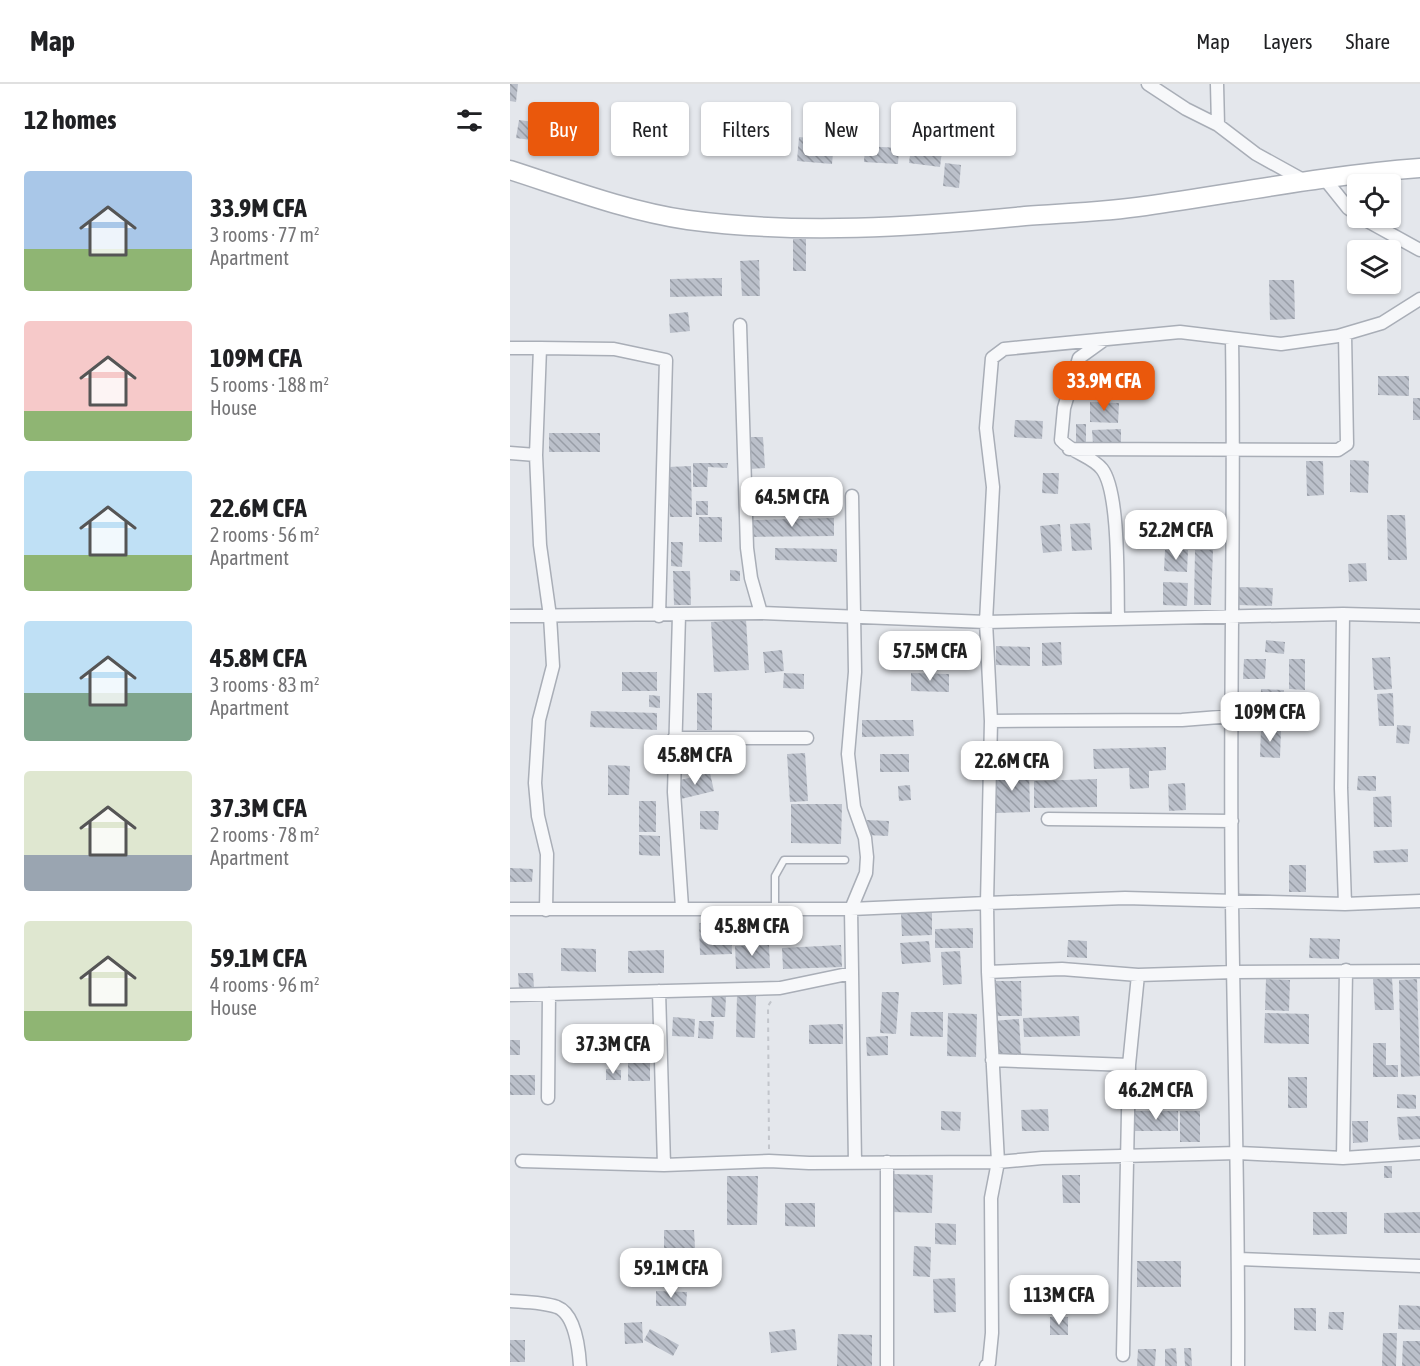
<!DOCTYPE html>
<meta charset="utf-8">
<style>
body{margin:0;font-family:"Asap Condensed",sans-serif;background:#f2f2f2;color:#202124;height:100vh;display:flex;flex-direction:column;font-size:22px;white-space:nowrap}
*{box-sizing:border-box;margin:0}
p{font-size:20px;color:#757577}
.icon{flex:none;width:33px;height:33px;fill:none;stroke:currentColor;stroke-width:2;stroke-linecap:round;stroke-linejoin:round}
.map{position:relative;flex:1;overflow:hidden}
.sheet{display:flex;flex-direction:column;background:#fff;width:510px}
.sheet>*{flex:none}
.guide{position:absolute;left:18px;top:18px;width:570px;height:54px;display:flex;gap:12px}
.buttons{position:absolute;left:837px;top:90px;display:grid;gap:12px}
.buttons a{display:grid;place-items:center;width:54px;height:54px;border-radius:6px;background:#fff;box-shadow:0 2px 4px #0004;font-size:30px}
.price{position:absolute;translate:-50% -51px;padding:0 14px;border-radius:12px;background:#fff;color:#222;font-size:20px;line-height:39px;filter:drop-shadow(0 2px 3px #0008)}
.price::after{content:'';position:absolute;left:50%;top:36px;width:18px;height:14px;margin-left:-9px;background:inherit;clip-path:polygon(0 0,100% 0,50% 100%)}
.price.current{background:#ea580c;color:#fff}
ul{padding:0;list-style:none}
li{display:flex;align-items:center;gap:18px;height:150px;padding:0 24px}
li span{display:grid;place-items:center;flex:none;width:168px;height:120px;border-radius:6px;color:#555}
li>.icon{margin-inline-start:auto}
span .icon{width:72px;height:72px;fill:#fffc;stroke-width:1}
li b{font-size:26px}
h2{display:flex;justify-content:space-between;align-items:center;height:72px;padding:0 24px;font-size:26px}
.tag{padding:0 21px;border-radius:6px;background:#fff;box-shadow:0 2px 4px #0004;font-size:21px;line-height:54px}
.tag.current{background:#ea580c;color:#fff}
header{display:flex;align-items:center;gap:36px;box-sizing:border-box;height:84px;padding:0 30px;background:#fff;border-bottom:2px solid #e0e0e0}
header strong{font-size:28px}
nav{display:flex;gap:33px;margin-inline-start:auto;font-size:21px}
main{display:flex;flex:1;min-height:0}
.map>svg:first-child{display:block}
</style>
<header>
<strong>Map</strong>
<nav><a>Map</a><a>Layers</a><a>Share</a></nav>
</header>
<main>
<section class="sheet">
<h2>12 homes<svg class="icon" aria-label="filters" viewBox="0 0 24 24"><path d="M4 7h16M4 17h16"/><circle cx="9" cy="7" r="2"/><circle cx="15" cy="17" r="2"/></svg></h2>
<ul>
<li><span style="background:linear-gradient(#a9c7e8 65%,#8fb573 0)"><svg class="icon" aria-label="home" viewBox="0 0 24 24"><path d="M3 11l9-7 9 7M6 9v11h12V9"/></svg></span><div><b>33.9M CFA</b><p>3 rooms · 77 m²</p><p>Apartment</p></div></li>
<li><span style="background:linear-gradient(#f6c9c9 75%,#8fb573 0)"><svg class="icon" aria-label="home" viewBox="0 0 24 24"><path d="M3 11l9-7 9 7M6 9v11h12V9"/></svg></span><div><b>109M CFA</b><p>5 rooms · 188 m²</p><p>House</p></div></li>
<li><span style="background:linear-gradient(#bfe0f5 70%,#8fb573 0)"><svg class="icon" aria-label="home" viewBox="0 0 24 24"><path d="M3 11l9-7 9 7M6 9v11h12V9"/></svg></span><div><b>22.6M CFA</b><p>2 rooms · 56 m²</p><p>Apartment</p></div></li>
<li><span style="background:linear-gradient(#bfe0f5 60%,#7fa58c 0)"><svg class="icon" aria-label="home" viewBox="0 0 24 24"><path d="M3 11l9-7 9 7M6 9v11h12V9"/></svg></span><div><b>45.8M CFA</b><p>3 rooms · 83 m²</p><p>Apartment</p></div></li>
<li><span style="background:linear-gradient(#dfe7d0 70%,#9aa5b1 0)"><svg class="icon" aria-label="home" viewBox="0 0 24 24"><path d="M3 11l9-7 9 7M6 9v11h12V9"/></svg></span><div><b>37.3M CFA</b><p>2 rooms · 78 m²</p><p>Apartment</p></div></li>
<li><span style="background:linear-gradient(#dfe7d0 75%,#8fb573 0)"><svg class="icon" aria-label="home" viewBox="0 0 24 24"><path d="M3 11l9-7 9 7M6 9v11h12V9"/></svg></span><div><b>59.1M CFA</b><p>4 rooms · 96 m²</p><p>House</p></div></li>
</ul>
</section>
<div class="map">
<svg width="910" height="1282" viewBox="0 0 910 1282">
<defs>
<pattern id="building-back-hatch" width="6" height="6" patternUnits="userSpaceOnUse" patternTransform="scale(1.5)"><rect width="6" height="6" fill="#bbc0ca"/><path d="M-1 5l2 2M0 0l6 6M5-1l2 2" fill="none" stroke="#989da6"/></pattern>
</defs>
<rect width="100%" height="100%" fill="#e4e7ec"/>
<path fill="url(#building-back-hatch)" d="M 0,0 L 8,0 L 6,18 L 0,17 Z
M 9,36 L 53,42 L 51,60 L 6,54 Z
M 310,36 L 326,37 L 322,80 L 287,77 L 289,53 L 308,55 Z
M 402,55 L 433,59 L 430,83 L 399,79 Z
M 355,62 L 389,64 L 388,80 L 354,78 Z
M 435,79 L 451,81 L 449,104 L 433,102 Z
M 283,155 L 296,155 L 296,187 L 283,187 Z
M 249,176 L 250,212 L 232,212 L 230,177 Z
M 212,194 L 212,212 L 160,213 L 160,195 Z
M 759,196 L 784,196 L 785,235 L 760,236 Z
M 178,228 L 180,247 L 160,249 L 159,230 Z
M 868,292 L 899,292 L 899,312 L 868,311 Z
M 903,314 L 910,314 L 910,336 L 903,336 Z
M 580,318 L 609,319 L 608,339 L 580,338 Z
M 505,336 L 533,337 L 532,355 L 504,353 Z
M 566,340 L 576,340 L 576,361 L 566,362 Z
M 611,345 L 611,359 L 583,360 L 582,346 Z
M 39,349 L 90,349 L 90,368 L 39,368 Z
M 237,353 L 253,353 L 255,384 L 240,385 Z
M 840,376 L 859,377 L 858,409 L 840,408 Z
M 796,377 L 813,377 L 814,411 L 797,412 Z
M 183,379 L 218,379 L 217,384 L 198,383 L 197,403 L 183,403 Z
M 181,382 L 182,433 L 160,433 L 158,383 Z
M 533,389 L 549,389 L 548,410 L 532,409 Z
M 186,417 L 198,417 L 198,431 L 186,431 Z
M 877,431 L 895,431 L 897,476 L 878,476 Z
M 189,433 L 212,433 L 212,458 L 189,458 Z
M 324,434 L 324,452 L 239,453 L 239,436 Z
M 580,439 L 582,466 L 562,467 L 560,440 Z
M 550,440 L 552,467 L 533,469 L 530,442 Z
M 161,458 L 173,458 L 172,483 L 161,482 Z
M 265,464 L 327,465 L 327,478 L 265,476 Z
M 655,466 L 678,466 L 677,488 L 654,487 Z
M 685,466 L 703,466 L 701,521 L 684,521 Z
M 856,479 L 857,497 L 839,498 L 838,480 Z
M 220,486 L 230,487 L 230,497 L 220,497 Z
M 163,487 L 180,487 L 181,521 L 164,521 Z
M 653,498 L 678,499 L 677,522 L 653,521 Z
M 729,503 L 763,504 L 762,522 L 728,521 Z
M 236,535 L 239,586 L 204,588 L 201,538 Z
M 434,549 L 435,582 L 407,582 L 406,550 Z
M 756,556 L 775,558 L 774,570 L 755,568 Z
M 551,558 L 552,581 L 532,582 L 532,559 Z
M 486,562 L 520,563 L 520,582 L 486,581 Z
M 272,566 L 274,587 L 255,589 L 253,568 Z
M 880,573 L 882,605 L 864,606 L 862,574 Z
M 734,575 L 756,575 L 755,595 L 733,595 Z
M 779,575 L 795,575 L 795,606 L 779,605 Z
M 112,588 L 147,588 L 147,607 L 112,607 Z
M 274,589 L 294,590 L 294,605 L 273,604 Z
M 401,589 L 439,590 L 439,608 L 401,607 Z
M 751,605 L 774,606 L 773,640 L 750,639 Z
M 187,609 L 202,609 L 202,646 L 187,646 Z
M 883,609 L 884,642 L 869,642 L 867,610 Z
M 139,611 L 150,612 L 150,624 L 139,623 Z
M 779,619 L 798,620 L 797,638 L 778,637 Z
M 81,627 L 147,629 L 147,646 L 80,643 Z
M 352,636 L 403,636 L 404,652 L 352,653 Z
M 887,641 L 901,642 L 899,660 L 886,659 Z
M 751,644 L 771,645 L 770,674 L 750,673 Z
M 656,663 L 656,686 L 639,687 L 639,704 L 620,705 L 619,684 L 584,685 L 583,665 Z
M 295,669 L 298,717 L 280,718 L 277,670 Z
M 370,670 L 399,670 L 399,688 L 370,688 Z
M 98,681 L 120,682 L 119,711 L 98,711 Z
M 519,686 L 520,728 L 486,729 L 485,687 Z
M 200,689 L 204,707 L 171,715 L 166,697 Z
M 848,692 L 866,692 L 866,707 L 847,706 Z
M 587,695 L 587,723 L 524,724 L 524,697 Z
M 675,699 L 676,726 L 659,727 L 658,700 Z
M 400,701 L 401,716 L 389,717 L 388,702 Z
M 881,712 L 882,743 L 864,743 L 863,713 Z
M 129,717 L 146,717 L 146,748 L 129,748 Z
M 281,720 L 332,720 L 331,760 L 281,759 Z
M 190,727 L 209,727 L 208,746 L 190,745 Z
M 357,736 L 379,737 L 378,752 L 357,751 Z
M 129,751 L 150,752 L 150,772 L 129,771 Z
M 898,765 L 898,778 L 864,779 L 863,767 Z
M 779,781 L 796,781 L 796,808 L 779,808 Z
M 0,784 L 23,785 L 22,798 L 0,798 Z
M 422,828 L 422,851 L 392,852 L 391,829 Z
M 255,834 L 256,856 L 225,857 L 225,835 Z
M 221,838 L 222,870 L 190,871 L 189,839 Z
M 463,844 L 463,864 L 425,864 L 425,845 Z
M 800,854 L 830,855 L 829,875 L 799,874 Z
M 558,856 L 577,857 L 577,874 L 557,873 Z
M 419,857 L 421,878 L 392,880 L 390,859 Z
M 259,861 L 260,884 L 226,885 L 225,862 Z
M 331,861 L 332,883 L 273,885 L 272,864 Z
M 51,864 L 86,865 L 86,888 L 51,887 Z
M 154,866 L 154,889 L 118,889 L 118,867 Z
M 450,867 L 452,900 L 433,901 L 431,868 Z
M 8,889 L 23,889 L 24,904 L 9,904 Z
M 882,894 L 884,926 L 865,926 L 863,895 Z
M 756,895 L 780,896 L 779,927 L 755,926 Z
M 907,895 L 910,992 L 891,993 L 889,896 Z
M 483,897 L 511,897 L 512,932 L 483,932 Z
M 372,908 L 389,908 L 386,950 L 370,949 Z
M 227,911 L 246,912 L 245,954 L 226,953 Z
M 202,912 L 216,912 L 215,933 L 201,933 Z
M 401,928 L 433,928 L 433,953 L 400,952 Z
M 438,929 L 467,930 L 466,973 L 437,972 Z
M 755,929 L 799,930 L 799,960 L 754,959 Z
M 569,932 L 570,952 L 514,953 L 513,934 Z
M 163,933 L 185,935 L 184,953 L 162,952 Z
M 509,935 L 511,970 L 484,971 L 482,937 Z
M 189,937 L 204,937 L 203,955 L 188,954 Z
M 333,940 L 333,960 L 299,960 L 299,941 Z
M 80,941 L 108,942 L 107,962 L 80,961 Z
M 378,952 L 378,971 L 357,972 L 356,953 Z
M 0,956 L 10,956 L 10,971 L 0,971 Z
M 863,959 L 876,959 L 876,981 L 888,981 L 888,993 L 863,993 Z
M 96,963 L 115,964 L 114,974 L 96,973 Z
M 118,967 L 140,967 L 140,997 L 118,997 Z
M 96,985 L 111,986 L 111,996 L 96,996 Z
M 0,991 L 25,991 L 25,1011 L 0,1011 Z
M 778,993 L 797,993 L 797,1024 L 778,1024 Z
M 625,994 L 667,995 L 667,1013 L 625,1012 Z
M 887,1010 L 906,1011 L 906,1025 L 887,1024 Z
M 538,1025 L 539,1047 L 512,1047 L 511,1026 Z
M 431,1027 L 451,1028 L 450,1047 L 431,1046 Z
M 624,1027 L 668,1027 L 668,1047 L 623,1047 Z
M 670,1027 L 690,1027 L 690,1058 L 670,1058 Z
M 910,1032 L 910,1055 L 889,1056 L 887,1033 Z
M 842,1037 L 858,1037 L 858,1058 L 843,1059 Z
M 874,1082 L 882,1082 L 882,1094 L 874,1094 Z
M 381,1090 L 423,1091 L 422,1129 L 381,1128 Z
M 552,1091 L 570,1091 L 570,1119 L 553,1119 Z
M 217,1092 L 248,1092 L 247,1141 L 217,1141 Z
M 275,1119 L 305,1119 L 305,1143 L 275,1142 Z
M 803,1128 L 837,1128 L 837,1150 L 803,1151 Z
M 910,1128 L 910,1149 L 874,1149 L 874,1129 Z
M 425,1139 L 446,1140 L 446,1161 L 425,1160 Z
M 154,1146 L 184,1146 L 185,1164 L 154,1164 Z
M 404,1162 L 421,1163 L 420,1193 L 403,1192 Z
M 627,1177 L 671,1177 L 671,1203 L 627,1203 Z
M 445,1194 L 446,1228 L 424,1229 L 423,1195 Z
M 146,1207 L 177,1208 L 176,1222 L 146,1222 Z
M 889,1221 L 910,1222 L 910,1246 L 888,1245 Z
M 784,1224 L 806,1224 L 806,1247 L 784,1246 Z
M 819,1228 L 834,1228 L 833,1246 L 818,1245 Z
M 540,1233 L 558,1233 L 558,1251 L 540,1251 Z
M 132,1238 L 133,1259 L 115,1260 L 114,1239 Z
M 140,1245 L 169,1261 L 163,1272 L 134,1256 Z
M 285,1245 L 287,1266 L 261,1269 L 259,1248 Z
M 873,1249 L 887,1249 L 886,1282 L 872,1282 Z
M 328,1250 L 362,1251 L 362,1282 L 327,1282 Z
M 0,1256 L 15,1256 L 15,1278 L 0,1278 Z
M 893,1257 L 910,1257 L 910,1282 L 892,1282 Z
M 666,1264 L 667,1282 L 655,1282 L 655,1265 Z
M 674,1264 L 681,1264 L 682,1282 L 675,1282 Z
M 628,1265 L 646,1265 L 645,1282 L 627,1282 Z"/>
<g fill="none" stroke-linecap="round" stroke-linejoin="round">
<g stroke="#a9aeb7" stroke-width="9">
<path id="lane" d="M 265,825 L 265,792 L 274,776 L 335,776"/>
</g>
<g stroke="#a9aeb7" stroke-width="15">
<path id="street" d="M 638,0 L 676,25 L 708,41 L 746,70 L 795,97
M 707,0 L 708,41
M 814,94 L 838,124 L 848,131
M 852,134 L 910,166
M 230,241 L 237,464 L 241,494 L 251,529
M 722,255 C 725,442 719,630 722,817 C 724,972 729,1127 728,1282
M 594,256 L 569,274 L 554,324 L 551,356 C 562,369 582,372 592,385 C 610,408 607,501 608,534
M 0,264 L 30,264 L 26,371
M 30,264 L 104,265 L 156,276 L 149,532
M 559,365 L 828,366 L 837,360 L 835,250
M 0,369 L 26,371 L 30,461 L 40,532 L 43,582 L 29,636 L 25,699 L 28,732 L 37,770 L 36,826
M 342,412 L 345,588 L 338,670 L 344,723 L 355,754 L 357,773 L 356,789 L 341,825 L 345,1079
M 833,530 L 831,704 L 835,820
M 169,531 L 164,708 L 172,823
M 0,532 L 251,529 L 476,538 L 833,530 L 910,532
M 481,637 L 672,636 L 722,632
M 164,654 L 297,654
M 538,735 L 722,737
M 910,817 L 835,820 L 615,814 L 477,819 L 478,888 L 552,885 L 628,891 L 724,888 L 910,887
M 0,825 L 341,825 L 477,819 L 481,637 L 476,538 L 483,403 L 476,344 L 482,274 L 494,265 L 670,248 L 771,260 L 828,252 L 872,239 L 910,215
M 149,907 L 154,1081
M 0,911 L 270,904 L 342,889
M 482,976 L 619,981
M 38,1014 L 39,910
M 833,1074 L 836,886
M 12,1077 L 154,1081 L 259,1077 L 299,1079 L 488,1078 L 478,888
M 377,1078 L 377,1282
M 729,1175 L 910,1182
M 0,1217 C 15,1218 33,1218 47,1223 C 65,1230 69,1265 70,1282
M 613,1271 L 619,981 L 628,891
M 476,1282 L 479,1279 L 482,1249 L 481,1114 L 488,1078 L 532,1074 L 728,1069 L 833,1074 L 910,1069"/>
</g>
<g stroke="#a9aeb7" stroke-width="21">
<path id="secondary" d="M 0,86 C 59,105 117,127 178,136 C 291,151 403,143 515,132 C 555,129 595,128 635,122 C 727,109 817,91 910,84"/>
</g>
<path stroke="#c2c5cb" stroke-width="2" stroke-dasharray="4.5 4.5" stroke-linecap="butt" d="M 259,1065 L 258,922 L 262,916"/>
<use href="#lane" stroke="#f7f8fa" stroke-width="6"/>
<use href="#street" stroke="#f7f8fa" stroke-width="12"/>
<use href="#secondary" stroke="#fff" stroke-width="18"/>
</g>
</svg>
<div class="buttons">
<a><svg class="icon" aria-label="locate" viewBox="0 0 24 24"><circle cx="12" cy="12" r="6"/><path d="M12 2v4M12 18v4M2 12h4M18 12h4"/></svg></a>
<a><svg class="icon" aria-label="layers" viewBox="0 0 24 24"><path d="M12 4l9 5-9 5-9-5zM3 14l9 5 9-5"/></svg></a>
</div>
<b class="price current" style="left:594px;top:328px">33.9M CFA</b>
<b class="price" style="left:282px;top:444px">64.5M CFA</b>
<b class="price" style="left:666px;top:477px">52.2M CFA</b>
<b class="price" style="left:420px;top:598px">57.5M CFA</b>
<b class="price" style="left:760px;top:659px">109M CFA</b>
<b class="price" style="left:185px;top:702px">45.8M CFA</b>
<b class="price" style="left:502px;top:708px">22.6M CFA</b>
<b class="price" style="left:242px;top:873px">45.8M CFA</b>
<b class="price" style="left:103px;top:991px">37.3M CFA</b>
<b class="price" style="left:646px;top:1037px">46.2M CFA</b>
<b class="price" style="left:161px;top:1215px">59.1M CFA</b>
<b class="price" style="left:549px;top:1242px">113M CFA</b>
<div class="guide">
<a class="tag current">Buy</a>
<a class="tag">Rent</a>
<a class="tag">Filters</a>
<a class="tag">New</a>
<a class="tag">Apartment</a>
</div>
</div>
</main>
